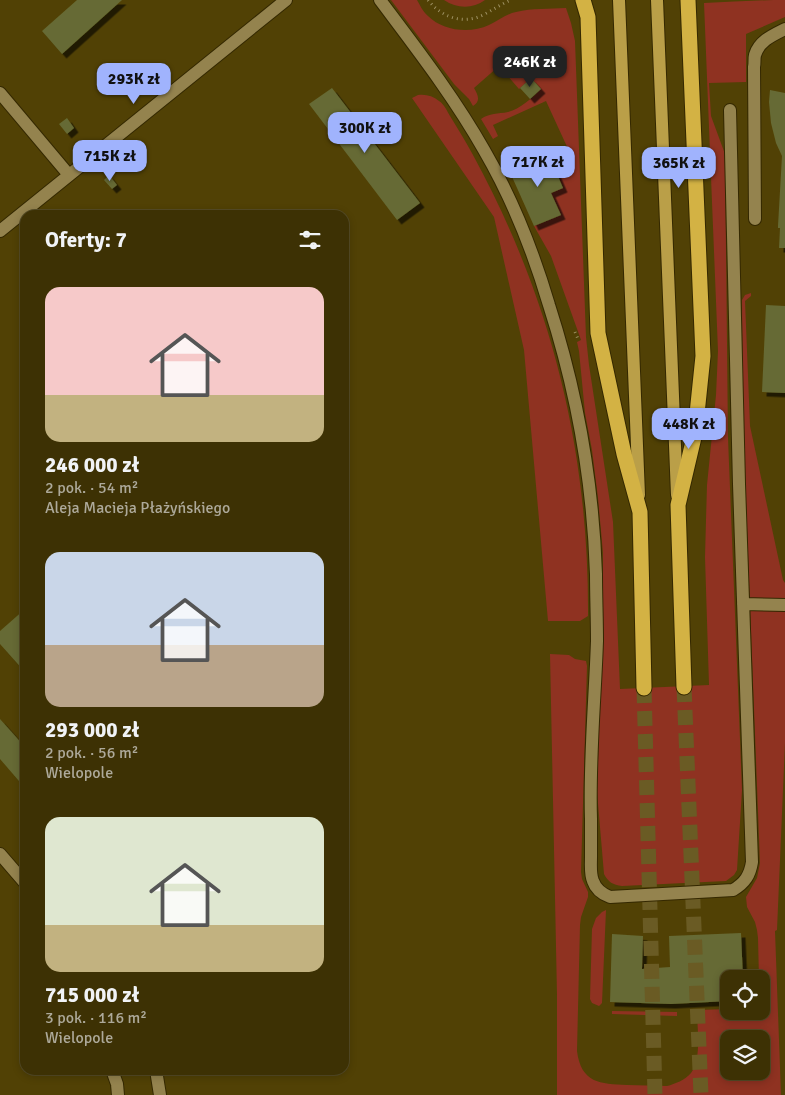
<!DOCTYPE html>
<html lang="pl">
<meta charset="utf-8">
<style>
body{margin:0;font-family:Signika,sans-serif;background:#44390e;color:#f1f3f6;height:100vh;display:flex;flex-direction:column;font-size:19px;white-space:nowrap}
*{box-sizing:border-box;margin:0}
p{font-size:16px;color:#ada99a}
.icon{flex:none;width:28px;height:28px;fill:none;stroke:currentColor;stroke-width:2;stroke-linecap:round;stroke-linejoin:round}
.map{position:relative;flex:1;overflow:hidden}
.panel{position:absolute;left:20px;top:210px;width:329px;height:865px;display:flex;flex-direction:column;background:#3d3104;border-radius:15px;box-shadow:0 2px 8px #0003,0 0 0 1px #564c26}
.panel>*{flex:none}
.tools{position:absolute;left:720px;top:970px;display:grid;gap:10px}
.tools a{display:grid;place-items:center;width:50px;height:50px;border-radius:10px;background:#3d3104;box-shadow:0 2px 8px #0003,0 0 0 1px #564c26;font-size:25px}
.price{position:absolute;translate:-50% -42px;padding:0 11px;border-radius:10px;background:#a0b3fd;color:#111;font-size:16px;line-height:32px;filter:drop-shadow(0 1px 2px #0008)}
.price::after{content:'';position:absolute;left:50%;top:30px;width:15px;height:11px;margin-left:-8px;background:inherit;clip-path:polygon(0 0,100% 0,50% 100%)}
.price.current{background:#222;color:#fff}
ul{padding:0;list-style:none}
li{display:grid;align-content:center;gap:10px;height:265px;padding:0 25px}
li span{display:grid;place-items:center;height:155px;border-radius:15px;color:#555}
li>.icon{margin-inline-start:auto}
span .icon{width:90px;height:90px;fill:#fffc;stroke-width:1}
li b{font-size:21px}
h2{display:flex;justify-content:space-between;align-items:center;height:60px;padding:0 25px;font-size:21px}
.map>svg:first-child{display:block}
</style>
<div class="map">
<svg width="785" height="1095" viewBox="0 0 785 1095">
<defs>
<filter id="shadow"><feDropShadow dx="4.5" dy="4.5" stdDeviation="0" flood-color="#0009"/></filter>
</defs>
<rect width="100%" height="100%" fill="#514105"/>
<path fill="#8f3221" fill-rule="evenodd" d="M 391,0 L 417,0 C 420,5 423,12 428,16 C 443,31 470,34 489,25 C 498,21 506,14 516,12 C 532,8 550,9 566,8 L 571,23 L 575,41 L 586,337 L 589,365 L 613,522 L 620,689 L 709,685 L 705,557 L 706,520 L 707,485 L 716,395 L 718,351 L 704,3 C 731,2 758,0 785,0 L 785,17 L 746,34 L 746,82 L 709,83 L 711,116 L 725,154 L 728,438 L 742,790 L 737,870 L 734,875 L 726,881 L 622,886 C 613,885 608,882 604,874 L 597,792 L 603,600 L 603,553 L 598,498 L 592,450 L 585,413 L 579,351 L 577,342 L 581,340 L 551,256 L 534,226 L 561,215 L 551,193 L 563,187 L 551,160 L 569,151 L 546,101 L 493,125 L 498,136 L 493,139 L 481,119 C 489,113 498,114 508,112 C 520,109 532,98 541,89 L 531,78 L 519,89 L 499,66 L 474,88 C 478,95 481,101 473,106 L 469,99 L 454,84 Z
M 444,0 L 485,0 C 473,9 457,9 444,0 Z
M 418,95 C 426,94 433,96 439,101 C 444,104 447,111 450,116 C 458,129 466,142 473,155 C 552,300 589,451 588,616 L 580,621 L 548,621 L 524,350 L 494,217 L 412,98 Z
M 751,293 L 751,296 L 745,301 L 750,426 L 783,580 L 785,583 L 785,743 L 777,930 L 775,931 L 781,1095 L 557,1095 L 557,995 L 550,654 L 569,655 L 575,659 L 586,661 L 587,666 L 581,872 L 582,879 L 588,892 L 588,897 L 581,917 L 580,925 L 577,1051 C 581,1083 600,1084 627,1085 C 640,1085 653,1086 667,1086 C 675,1084 685,1080 691,1073 C 702,1059 697,1027 697,1010 L 729,1009 L 729,1011 L 761,1011 L 761,979 L 759,979 L 758,938 L 757,930 L 755,922 L 747,907 L 746,897 L 757,878 L 760,863 L 743,425 L 742,300 L 745,295 ZM 729,1039 L 761,1039 L 761,1071 L 729,1071 Z
M 606,910 L 602,1003 L 599,1006 L 592,1003 L 590,999 L 592,929 L 596,918 L 602,912 Z
M 612,1011 L 677,1012 L 677,1016 L 612,1014 Z"/>
<path fill="#666a34" filter="url(#shadow)" d="M 77,0 L 122,0 L 62,54 L 42,31 Z
M 531,78 L 541,89 L 530,99 L 520,88 Z
M 332,88 L 420,203 L 397,220 L 309,104 Z
M 770,90 L 785,93 L 785,248 L 779,248 L 780,228 L 778,228 L 778,226 L 782,156 L 776,143 L 771,123 L 769,102 Z
M 67,118 L 74,128 L 67,134 L 59,124 Z
M 548,153 L 563,188 L 551,193 L 561,215 L 534,226 L 509,170 Z
M 109,175 L 117,185 L 112,189 L 104,180 Z
M 766,305 L 785,306 L 785,393 L 762,392 Z
M 25,609 L 25,672 L 0,644 L 0,631 Z
M 0,719 L 25,747 L 25,788 L 0,759 Z
M 741,933 L 743,979 L 729,979 L 729,1001 L 671,1004 L 610,1002 L 612,934 L 643,936 L 642,969 L 670,967 L 669,936 Z"/>
<g fill="none" stroke-linecap="round" stroke-linejoin="round">
<path stroke="#6a5b24" stroke-width="15" stroke-dasharray="15 8" stroke-linecap="butt" d="M 684,687 L 701,1095
M 644,688 L 655,1095"/>
<g stroke="#342800" stroke-width="14">
<path id="minor" d="M 380,0 C 416,48 454,97 484,150 C 512,198 533,251 549,305 C 577,392 593,482 596,574 C 596,596 597,619 597,641 C 595,700 589,759 591,819 C 591,832 591,844 591,857 C 591,865 590,874 593,881 C 596,890 602,894 610,897 L 733,890 C 745,883 750,875 752,862 L 739,484 L 730,110
M 0,93 L 69,175
M 755,219 L 754,67 C 755,63 754,59 755,55 C 759,41 773,35 785,29
M 0,231 L 286,0
M 743,604 L 785,605
M 0,854 L 25,883
M 112,1070 L 117,1084 L 118,1095
M 156,1070 L 160,1095"/>
</g>
<g stroke="#342800" stroke-width="14">
<path id="major" d="M 619,0 L 639,495
M 657,0 L 677,495"/>
</g>
<g stroke="#342800" stroke-width="17">
<path id="highway" d="M 583,0 L 588,17 L 598,333 L 624,454 L 640,512 L 644,688
M 684,687 L 678,505 L 695,433 L 703,356 L 688,0"/>
</g>
<path stroke="#9e9163" stroke-width="3" stroke-dasharray="1 4" stroke-linecap="butt" d="M 428,0 C 441,17 463,25 483,15 C 493,10 501,4 511,0
M 575,332 L 578,339
M 20,897 L 25,903"/>
<use href="#minor" stroke="#94834e" stroke-width="12"/>
<use href="#major" stroke="#ba9f48" stroke-width="12"/>
<use href="#highway" stroke="#d3b244" stroke-width="15"/>
</g>
</svg>
<div class="tools">
<a><svg class="icon" aria-label="locate" viewBox="0 0 24 24"><circle cx="12" cy="12" r="6"/><path d="M12 2v4M12 18v4M2 12h4M18 12h4"/></svg></a>
<a><svg class="icon" aria-label="layers" viewBox="0 0 24 24"><path d="M12 4l9 5-9 5-9-5zM3 14l9 5 9-5"/></svg></a>
</div>
<b class="price current" style="left:530px;top:88px">246K zł</b>
<b class="price" style="left:134px;top:105px">293K zł</b>
<b class="price" style="left:365px;top:154px">300K zł</b>
<b class="price" style="left:110px;top:182px">715K zł</b>
<b class="price" style="left:538px;top:188px">717K zł</b>
<b class="price" style="left:679px;top:189px">365K zł</b>
<b class="price" style="left:689px;top:450px">448K zł</b>
<section class="panel">
<h2>Oferty: 7<svg class="icon" aria-label="filters" viewBox="0 0 24 24"><path d="M4 7h16M4 17h16"/><circle cx="9" cy="7" r="2"/><circle cx="15" cy="17" r="2"/></svg></h2>
<ul>
<li><span style="background:linear-gradient(#f6c9c9 70%,#c2b280 0)"><svg class="icon" aria-label="home" viewBox="0 0 24 24"><path d="M3 11l9-7 9 7M6 9v11h12V9"/></svg></span><div><b>246 000 zł</b><p>2 pok. · 54 m²</p><p>Aleja Macieja Płażyńskiego</p></div></li>
<li><span style="background:linear-gradient(#c9d6e8 60%,#b9a48a 0)"><svg class="icon" aria-label="home" viewBox="0 0 24 24"><path d="M3 11l9-7 9 7M6 9v11h12V9"/></svg></span><div><b>293 000 zł</b><p>2 pok. · 56 m²</p><p>Wielopole</p></div></li>
<li><span style="background:linear-gradient(#dfe7d0 70%,#c2b280 0)"><svg class="icon" aria-label="home" viewBox="0 0 24 24"><path d="M3 11l9-7 9 7M6 9v11h12V9"/></svg></span><div><b>715 000 zł</b><p>3 pok. · 116 m²</p><p>Wielopole</p></div></li>
</ul>
</section>
</div>
